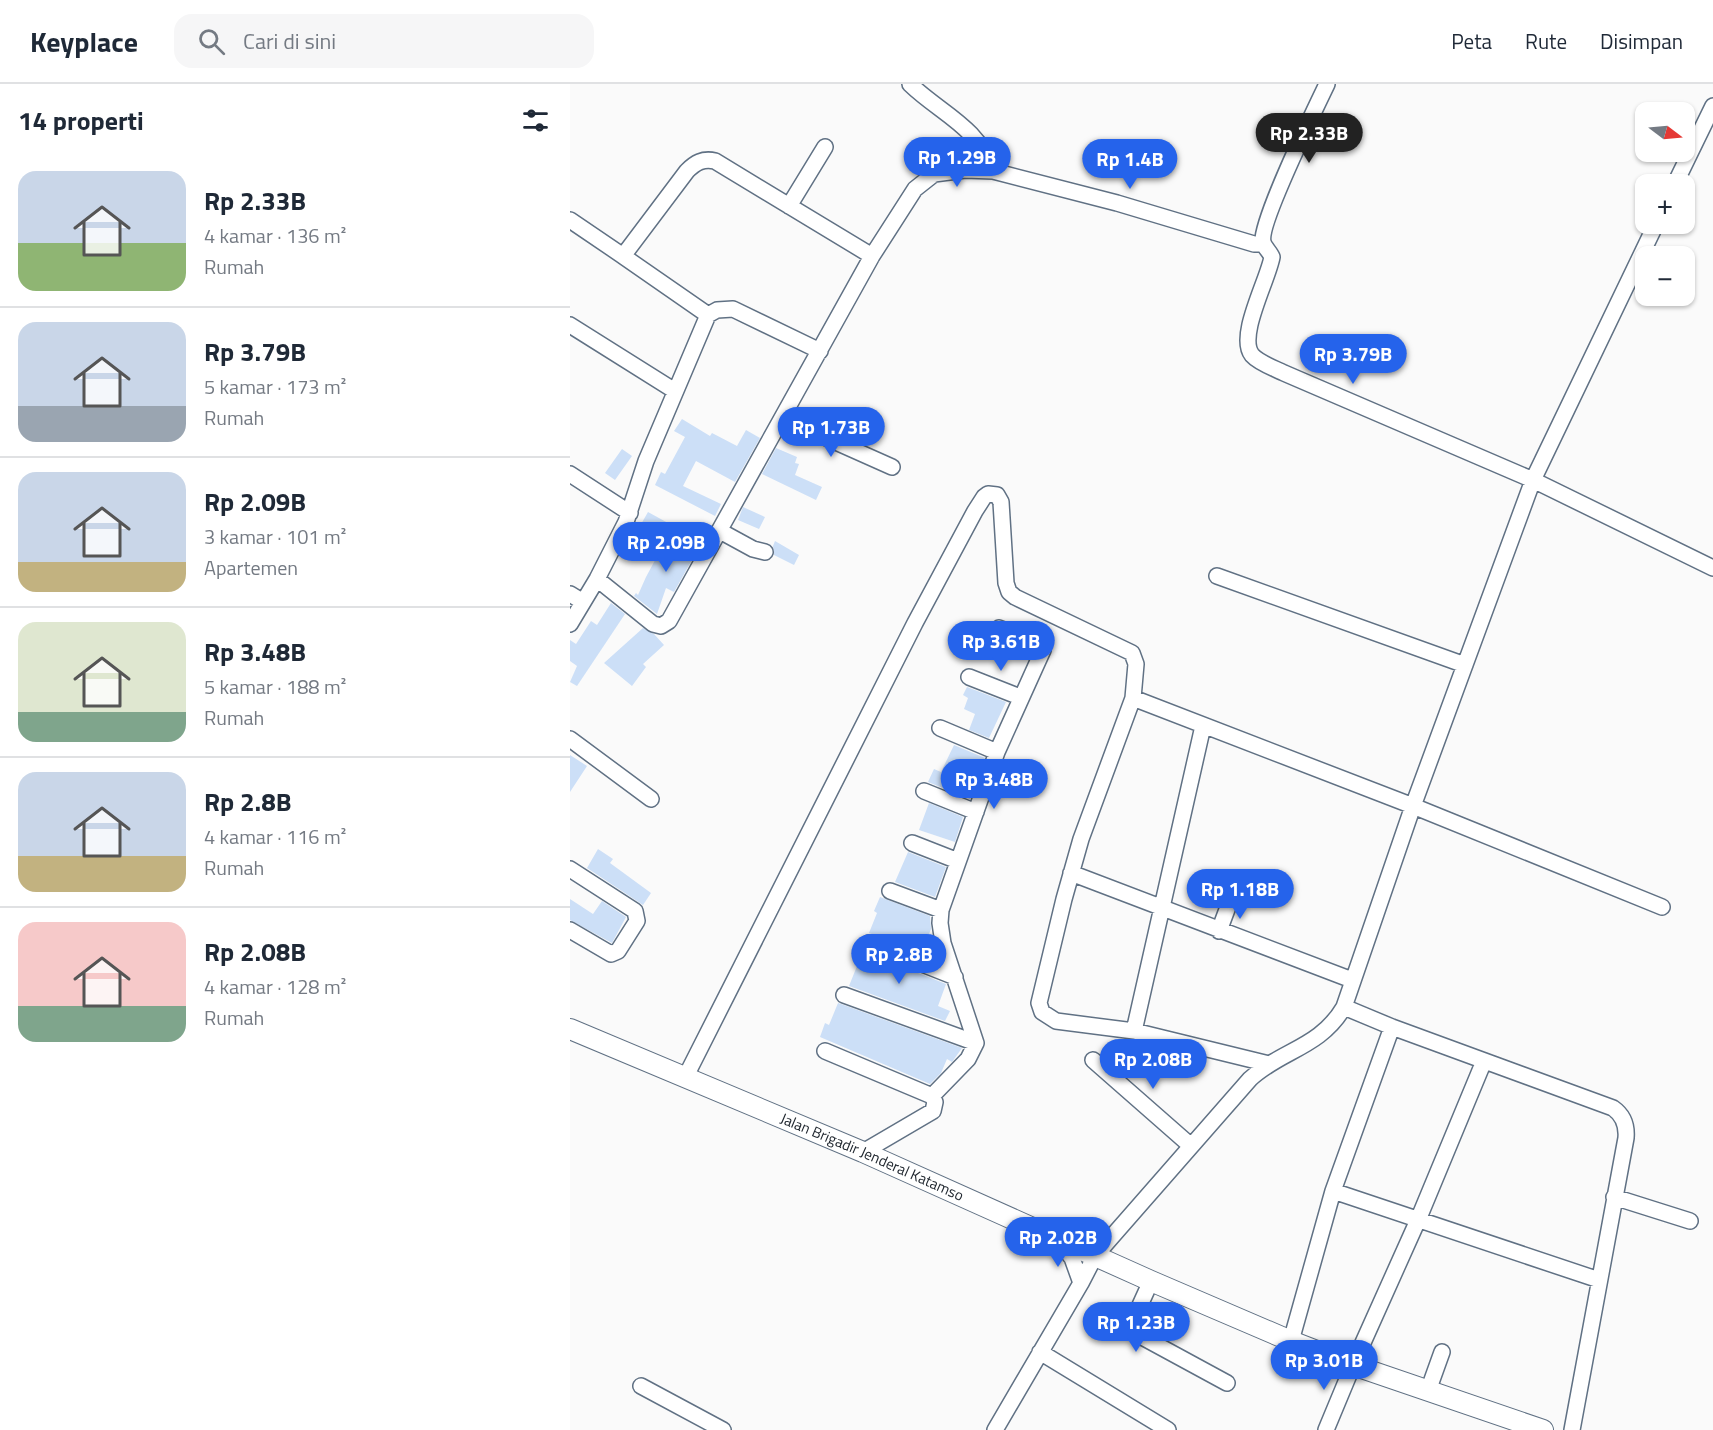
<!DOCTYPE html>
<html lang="id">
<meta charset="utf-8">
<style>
body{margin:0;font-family:"Titillium Web",sans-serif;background:#f6f6f7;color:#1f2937;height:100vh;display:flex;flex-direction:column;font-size:22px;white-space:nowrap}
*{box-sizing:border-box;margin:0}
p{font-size:20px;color:#747a83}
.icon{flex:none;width:33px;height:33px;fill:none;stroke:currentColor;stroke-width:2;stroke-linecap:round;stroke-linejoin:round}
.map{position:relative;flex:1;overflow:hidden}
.panel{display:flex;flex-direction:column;background:#fff;width:570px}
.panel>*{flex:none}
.needle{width:39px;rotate:106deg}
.fabs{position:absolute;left:1065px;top:18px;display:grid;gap:12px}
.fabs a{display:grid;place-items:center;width:60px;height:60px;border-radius:12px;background:#fff;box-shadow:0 2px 4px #0004;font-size:30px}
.price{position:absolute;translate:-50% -51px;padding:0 14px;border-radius:21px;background:#2563eb;color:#fff;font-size:20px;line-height:39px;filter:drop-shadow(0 2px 3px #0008)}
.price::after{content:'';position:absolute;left:50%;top:36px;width:18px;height:14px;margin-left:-9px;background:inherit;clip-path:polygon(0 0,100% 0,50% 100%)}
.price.current{background:#222;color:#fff}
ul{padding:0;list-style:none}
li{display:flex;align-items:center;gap:18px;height:150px;padding:0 18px}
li+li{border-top:2px solid #e0e1e3}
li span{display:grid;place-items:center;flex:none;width:168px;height:120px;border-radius:18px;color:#555}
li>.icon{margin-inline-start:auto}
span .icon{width:72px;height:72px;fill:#fffc;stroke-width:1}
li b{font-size:26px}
h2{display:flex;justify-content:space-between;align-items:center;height:72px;padding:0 18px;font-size:26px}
header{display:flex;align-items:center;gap:36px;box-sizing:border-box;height:84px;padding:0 30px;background:#fff;border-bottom:2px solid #e0e1e3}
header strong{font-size:28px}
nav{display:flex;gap:33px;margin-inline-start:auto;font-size:21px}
.search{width:420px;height:54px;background:#f6f6f7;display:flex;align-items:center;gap:15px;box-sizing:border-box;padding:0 21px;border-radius:18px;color:#747a83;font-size:22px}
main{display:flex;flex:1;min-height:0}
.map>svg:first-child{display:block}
</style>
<header>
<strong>Keyplace</strong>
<div class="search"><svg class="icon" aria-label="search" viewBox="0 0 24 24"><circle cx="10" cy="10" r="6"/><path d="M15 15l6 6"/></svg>Cari di sini</div>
<nav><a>Peta</a><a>Rute</a><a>Disimpan</a></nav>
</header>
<main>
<section class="panel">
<h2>14 properti<svg class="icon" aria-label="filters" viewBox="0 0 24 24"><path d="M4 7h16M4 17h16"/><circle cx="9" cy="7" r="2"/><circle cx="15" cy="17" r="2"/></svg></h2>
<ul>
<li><span style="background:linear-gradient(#c9d6e8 60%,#8fb573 0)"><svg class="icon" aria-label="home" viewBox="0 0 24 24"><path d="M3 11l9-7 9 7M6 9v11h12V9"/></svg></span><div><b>Rp 2.33B</b><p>4 kamar · 136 m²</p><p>Rumah</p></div></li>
<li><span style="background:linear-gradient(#c9d6e8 70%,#9aa5b1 0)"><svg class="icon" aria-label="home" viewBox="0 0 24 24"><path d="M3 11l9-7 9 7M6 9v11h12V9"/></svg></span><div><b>Rp 3.79B</b><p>5 kamar · 173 m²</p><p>Rumah</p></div></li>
<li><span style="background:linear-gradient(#c9d6e8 75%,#c2b280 0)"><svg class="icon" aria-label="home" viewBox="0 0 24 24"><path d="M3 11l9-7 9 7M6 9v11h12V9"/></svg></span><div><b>Rp 2.09B</b><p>3 kamar · 101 m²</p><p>Apartemen</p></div></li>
<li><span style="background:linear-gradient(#dfe7d0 75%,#7fa58c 0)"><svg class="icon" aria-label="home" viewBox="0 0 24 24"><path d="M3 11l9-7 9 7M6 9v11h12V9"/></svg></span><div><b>Rp 3.48B</b><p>5 kamar · 188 m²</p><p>Rumah</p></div></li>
<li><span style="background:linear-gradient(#c9d6e8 70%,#c2b280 0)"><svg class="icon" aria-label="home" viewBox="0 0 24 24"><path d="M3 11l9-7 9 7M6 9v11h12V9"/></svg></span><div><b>Rp 2.8B</b><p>4 kamar · 116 m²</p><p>Rumah</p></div></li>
<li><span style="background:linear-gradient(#f6c9c9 70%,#7fa58c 0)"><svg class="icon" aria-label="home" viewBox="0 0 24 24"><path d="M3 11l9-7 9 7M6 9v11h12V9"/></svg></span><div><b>Rp 2.08B</b><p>4 kamar · 128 m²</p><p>Rumah</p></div></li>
</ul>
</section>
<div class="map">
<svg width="1143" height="1346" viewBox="0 0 1143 1346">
<rect width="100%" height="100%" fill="#fafafa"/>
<path fill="#ccdff7" d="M 112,335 L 140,352 L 142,349 L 167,362 L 176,346 L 190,354 L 165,398 L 126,377 L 113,402 L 151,420 L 145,432 L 85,401 L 91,388 L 95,390 L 115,353 L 104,347 Z
M 206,364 L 227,373 L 225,379 L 229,380 L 225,391 L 252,403 L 246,416 L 192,390 Z
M 52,365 L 62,372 L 45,396 L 35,389 Z
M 173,423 L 195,433 L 189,445 L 168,436 Z
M 78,428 L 98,439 L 90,453 L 70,442 Z
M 98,452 L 127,467 L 104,508 L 96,504 L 87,530 L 64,512 L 66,509 L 68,511 L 76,493 Z
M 205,457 L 229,471 L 224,481 L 204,471 L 203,462 Z
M 41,519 L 55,530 L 7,602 L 0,598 L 7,582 L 0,577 L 0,556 L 6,560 L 21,537 L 27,541 Z
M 73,544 L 84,550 L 94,561 L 73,580 L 76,583 L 62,602 L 34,579 Z
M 397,603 L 436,618 L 419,654 L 399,646 L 405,630 L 394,625 L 398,614 L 393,611 Z
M 384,661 L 415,674 L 400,715 L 358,698 L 364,685 L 371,688 Z
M 0,671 L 17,682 L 0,708 Z
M 359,719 L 393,733 L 385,758 L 349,746 Z
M 28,765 L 43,775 L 40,779 L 81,809 L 73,821 L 17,784 Z
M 338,768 L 376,783 L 365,813 L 325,798 Z
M 310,813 L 360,832 L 361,845 L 356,858 L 364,861 L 366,869 L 364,874 L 299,849 L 307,829 L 304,827 Z
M 0,815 L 23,830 L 32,817 L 56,833 L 42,859 L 0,836 Z
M 290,863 L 295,868 L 376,900 L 368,922 L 380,927 L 375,937 L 279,902 L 289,877 L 285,875 Z
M 268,919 L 271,920 L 392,964 L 382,978 L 377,975 L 371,989 L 360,1000 L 250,953 L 255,939 L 259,941 Z"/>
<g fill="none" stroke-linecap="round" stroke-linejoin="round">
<g stroke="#607184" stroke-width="18">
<path id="minor" d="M 340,0 C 371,30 408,42 423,87
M 757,0 C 746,23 689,140 693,158 C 694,163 700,168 702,173 C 698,196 667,252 682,271 C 689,279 704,284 714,289 L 963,396 L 1143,484
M 1105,100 L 1143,22
M 219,122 L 255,63
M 0,136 L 53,172
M 138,231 L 53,172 L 117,87 C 125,79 133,74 145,77 L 302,172
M 0,241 L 105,307
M 212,334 L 322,383
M 0,390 L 60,429
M 150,447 L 183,465 L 195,468
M 647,492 L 895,581
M 27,495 L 83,540 L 91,542 L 99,537 L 302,172 L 345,105 L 364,90 L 395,86 L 423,87 L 547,119 L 684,160 L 693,160
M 0,510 L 13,518
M 0,540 L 27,495 L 56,438 L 76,377 L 138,231 L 147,226 L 163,225 L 250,267
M 399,593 L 450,613
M 563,614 L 843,722 L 1092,823
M 370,644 L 427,668
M 0,655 L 81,715
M 354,707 L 406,728
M 342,759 L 388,777
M 0,785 L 65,827 L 67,837 L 48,867 L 41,870 L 0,846
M 501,789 L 782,896
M 320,807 L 371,826
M 649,847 L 665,804 L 672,801 L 678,803
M 299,859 L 385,893
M 274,911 L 406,959 L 398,975 L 362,1012
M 774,923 L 822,943 L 1043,1024 C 1053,1031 1057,1042 1056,1054 L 1002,1346
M 564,947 L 633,642
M 406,959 L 373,859 L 370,839 L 371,826 L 427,668 L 473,566 L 467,559 L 429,544
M 255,967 L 362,1012 L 365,1018 L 363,1027 L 293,1068
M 523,976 L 621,1062
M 115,994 L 345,539 L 405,427 L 414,413 L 418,410 L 427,411 L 431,418 L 436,499 L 439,508 L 445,513 L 562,569 L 566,580 L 563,614 L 511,755 L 494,815 L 469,919 L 472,928 L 486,937 L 564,947 L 699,980
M 763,1107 L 1029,1196
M 1044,1113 L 1120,1137
M 487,1155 L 502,1174 L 511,1199
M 581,1197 L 561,1241 L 563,1248 L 657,1299
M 721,1257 L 763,1107 L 822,943
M 470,1268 L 598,1346
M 71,1302 L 153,1346
M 858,1307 L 872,1268
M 425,1346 L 511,1199 L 525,1172 L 680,995 C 711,966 750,964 774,923 L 843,722 L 963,396 L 1086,140
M 756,1346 L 783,1281 L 848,1136 L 914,977"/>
</g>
<g stroke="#607184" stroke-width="22">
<g id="major">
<path id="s1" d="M 0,945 L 293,1068 L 581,1197 L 721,1257 L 783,1281 L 973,1346"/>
</g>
</g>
<use href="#minor" stroke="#fff" stroke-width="15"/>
<use href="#major" stroke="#fff" stroke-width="20"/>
</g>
<g text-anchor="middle" stroke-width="6" stroke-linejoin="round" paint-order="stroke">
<g font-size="15" fill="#20272f" stroke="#fff">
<text dy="5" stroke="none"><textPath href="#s1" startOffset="328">Jalan Brigadir Jenderal Katamso</textPath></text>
</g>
</g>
</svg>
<div class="fabs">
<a><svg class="needle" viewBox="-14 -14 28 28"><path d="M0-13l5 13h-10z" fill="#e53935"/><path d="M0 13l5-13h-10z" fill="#747a83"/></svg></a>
<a>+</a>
<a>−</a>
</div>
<b class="price current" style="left:739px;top:80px">Rp 2.33B</b>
<b class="price" style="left:387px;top:104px">Rp 1.29B</b>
<b class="price" style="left:560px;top:106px">Rp 1.4B</b>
<b class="price" style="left:783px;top:301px">Rp 3.79B</b>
<b class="price" style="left:261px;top:374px">Rp 1.73B</b>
<b class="price" style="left:96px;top:489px">Rp 2.09B</b>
<b class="price" style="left:431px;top:588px">Rp 3.61B</b>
<b class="price" style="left:424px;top:726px">Rp 3.48B</b>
<b class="price" style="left:670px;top:836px">Rp 1.18B</b>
<b class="price" style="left:329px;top:901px">Rp 2.8B</b>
<b class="price" style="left:583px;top:1006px">Rp 2.08B</b>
<b class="price" style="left:488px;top:1184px">Rp 2.02B</b>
<b class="price" style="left:566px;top:1269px">Rp 1.23B</b>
<b class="price" style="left:754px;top:1307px">Rp 3.01B</b>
</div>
</main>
